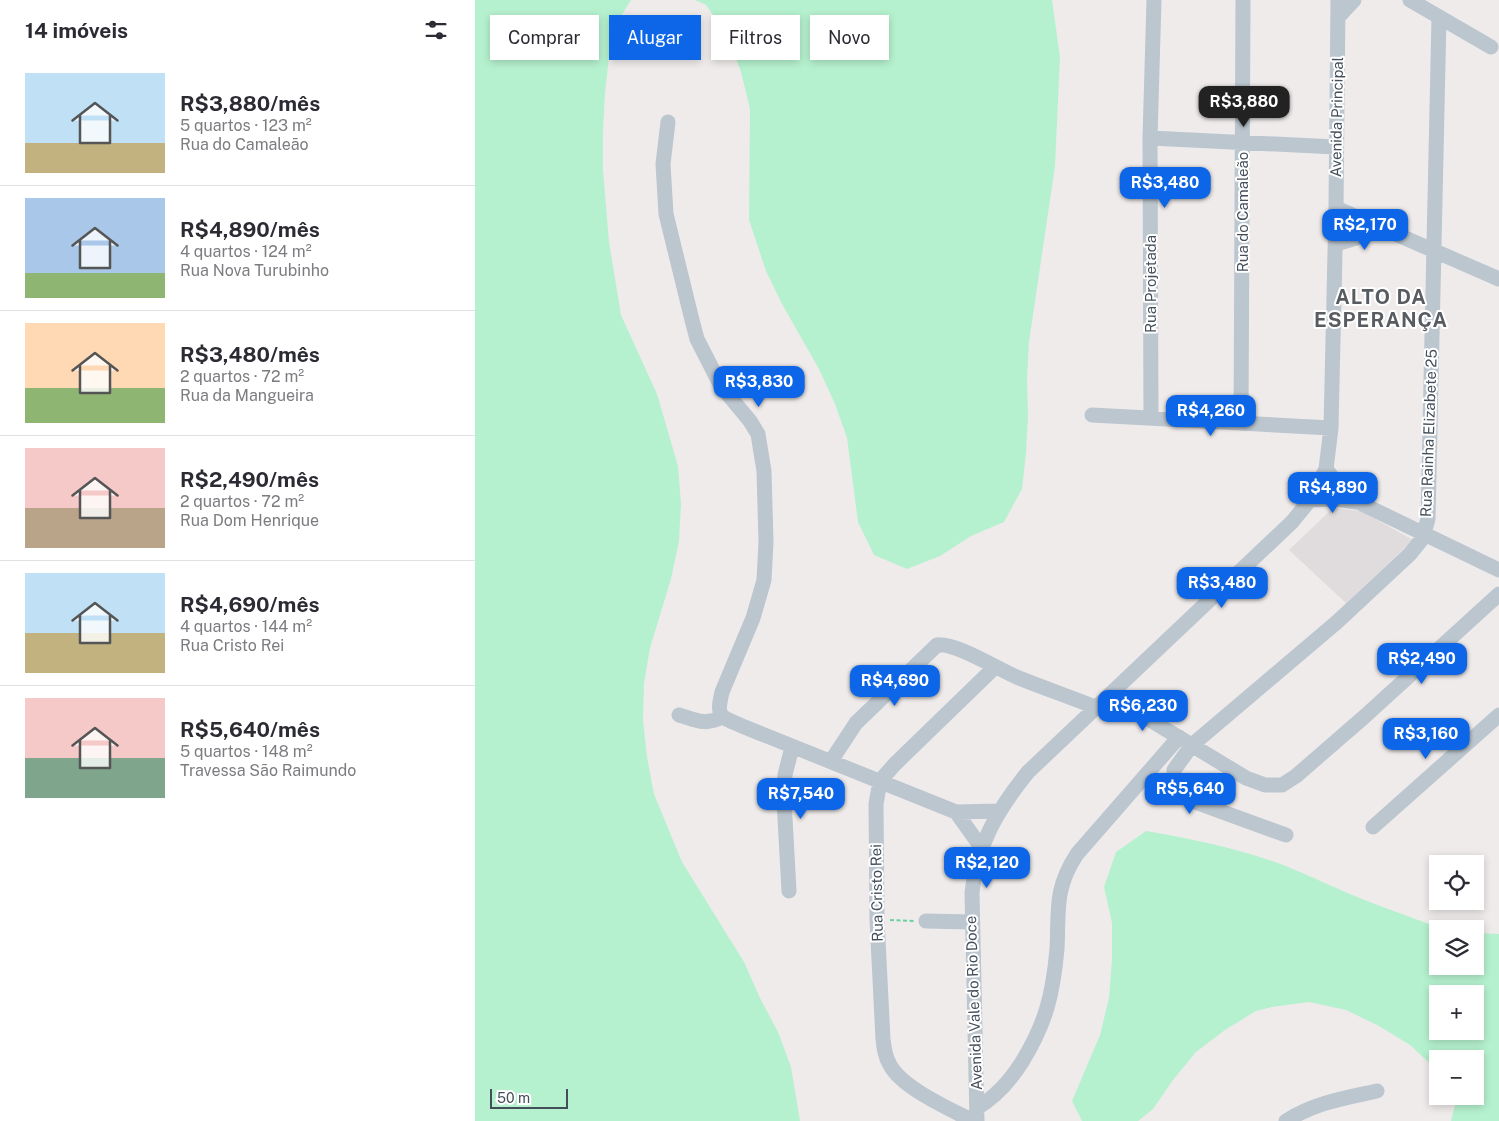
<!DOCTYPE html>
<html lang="pt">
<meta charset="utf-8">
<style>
body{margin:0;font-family:"Public Sans",sans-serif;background:#f7f7f7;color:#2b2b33;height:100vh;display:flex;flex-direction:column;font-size:19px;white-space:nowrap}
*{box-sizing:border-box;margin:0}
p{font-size:16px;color:#7c7c81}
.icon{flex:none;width:28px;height:28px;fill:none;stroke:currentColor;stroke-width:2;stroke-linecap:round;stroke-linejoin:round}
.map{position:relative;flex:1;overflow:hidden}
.sheet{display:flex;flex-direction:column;background:#fff;width:475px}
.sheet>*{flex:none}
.guide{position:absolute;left:15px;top:15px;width:475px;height:45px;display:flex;gap:10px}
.controls{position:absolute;left:954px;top:855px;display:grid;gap:10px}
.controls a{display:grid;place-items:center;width:55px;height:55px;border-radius:0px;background:#fff;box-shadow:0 2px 8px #0003;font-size:25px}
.scale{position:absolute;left:15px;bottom:12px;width:78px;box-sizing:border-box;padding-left:5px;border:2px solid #434e5a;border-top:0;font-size:14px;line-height:18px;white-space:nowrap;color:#434e5a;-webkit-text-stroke:4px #fff;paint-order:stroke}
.price{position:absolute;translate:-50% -42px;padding:0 11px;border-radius:10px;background:#0d66e7;color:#fff;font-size:16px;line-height:32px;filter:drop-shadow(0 1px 2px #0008)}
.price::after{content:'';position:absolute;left:50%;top:30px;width:15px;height:11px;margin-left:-8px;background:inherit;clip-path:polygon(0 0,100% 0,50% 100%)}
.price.selected{background:#222;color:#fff}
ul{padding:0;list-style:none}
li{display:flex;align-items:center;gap:15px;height:125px;padding:0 25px}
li+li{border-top:1px solid #e1e1e2}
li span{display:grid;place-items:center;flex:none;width:140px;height:100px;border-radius:0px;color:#555}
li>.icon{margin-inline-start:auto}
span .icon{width:60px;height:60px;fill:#fffc;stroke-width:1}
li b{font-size:21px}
h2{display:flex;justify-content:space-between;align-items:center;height:60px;padding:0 25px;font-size:21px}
.chip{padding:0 18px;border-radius:0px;background:#fff;box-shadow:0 2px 8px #0003;font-size:18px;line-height:45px}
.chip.selected{background:#0d66e7;color:#fff}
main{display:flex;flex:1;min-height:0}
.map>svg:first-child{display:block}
</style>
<main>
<section class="sheet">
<h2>14 imóveis<svg class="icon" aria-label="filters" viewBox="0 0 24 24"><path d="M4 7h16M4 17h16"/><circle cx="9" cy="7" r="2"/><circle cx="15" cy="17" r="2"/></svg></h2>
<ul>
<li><span style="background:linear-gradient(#bfe0f5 70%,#c2b280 0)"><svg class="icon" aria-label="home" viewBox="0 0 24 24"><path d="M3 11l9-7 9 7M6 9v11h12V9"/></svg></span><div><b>R$3,880/mês</b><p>5 quartos · 123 m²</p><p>Rua do Camaleão</p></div></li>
<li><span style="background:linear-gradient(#a9c7e8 75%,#8fb573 0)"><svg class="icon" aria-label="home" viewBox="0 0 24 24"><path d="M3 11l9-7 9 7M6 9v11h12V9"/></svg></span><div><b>R$4,890/mês</b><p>4 quartos · 124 m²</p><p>Rua Nova Turubinho</p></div></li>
<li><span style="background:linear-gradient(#ffd9b3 65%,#8fb573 0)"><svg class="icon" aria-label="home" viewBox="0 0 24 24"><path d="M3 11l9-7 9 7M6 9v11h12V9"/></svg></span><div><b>R$3,480/mês</b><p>2 quartos · 72 m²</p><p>Rua da Mangueira</p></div></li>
<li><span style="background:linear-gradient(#f6c9c9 60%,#b9a48a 0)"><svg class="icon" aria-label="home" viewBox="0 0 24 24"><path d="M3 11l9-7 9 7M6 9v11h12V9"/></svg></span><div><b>R$2,490/mês</b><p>2 quartos · 72 m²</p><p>Rua Dom Henrique</p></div></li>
<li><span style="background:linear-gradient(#bfe0f5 60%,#c2b280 0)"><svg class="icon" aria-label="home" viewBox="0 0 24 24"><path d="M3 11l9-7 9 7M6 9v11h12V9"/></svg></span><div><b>R$4,690/mês</b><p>4 quartos · 144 m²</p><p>Rua Cristo Rei</p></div></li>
<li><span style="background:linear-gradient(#f6c9c9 60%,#7fa58c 0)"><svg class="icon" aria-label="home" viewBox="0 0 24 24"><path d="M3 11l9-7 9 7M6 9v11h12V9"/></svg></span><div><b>R$5,640/mês</b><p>5 quartos · 148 m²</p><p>Travessa São Raimundo</p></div></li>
</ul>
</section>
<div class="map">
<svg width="1024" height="1121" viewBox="0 0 1024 1121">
<rect width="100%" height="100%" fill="#efebeb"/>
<path fill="#e0dcdd" d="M 858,508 L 886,511 L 938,540 L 871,603 L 814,550 Z"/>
<path fill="#b5f1ce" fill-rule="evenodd" d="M 0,0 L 156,0 L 143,21 L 134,57 L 130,93 L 128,130 L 128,170 L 134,242 L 146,315 L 182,394 L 203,466 L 206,504 L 204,541 L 196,579 L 175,648 L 169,683 L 168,720 L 172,757 L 179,794 L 207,862 L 269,962 L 285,998 L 303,1032 L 316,1067 L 325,1121 L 0,1121 Z
M 220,0 L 577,0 L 585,57 L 580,166 L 554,342 L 552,378 L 553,415 L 551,453 L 547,489 L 529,522 L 496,536 L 465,556 L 432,569 L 399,555 L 383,522 L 372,438 L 360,404 L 344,369 L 307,304 L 291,271 L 274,220 L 275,109 L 266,72 L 253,37 L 231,5 Z
M 671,831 C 723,840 777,851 825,872 C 859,887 892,902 927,914 C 943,920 958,926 974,929 L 962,929 L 962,966 L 1000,966 L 1000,933 L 1024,934 L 1024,1121 L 976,1121 L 980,1105 L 976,1096 L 1000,1096 L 1000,1059 L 962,1059 L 962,1070 L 935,1045 L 904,1026 L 871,1010 L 834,1002 L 797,1007 L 781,1011 L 750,1030 L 721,1052 L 698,1080 L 678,1109 L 663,1121 L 607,1121 L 597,1101 L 625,1035 L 634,998 L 637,959 L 637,923 L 629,887 L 641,852 ZM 962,994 L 1000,994 L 1000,1031 L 962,1031 Z"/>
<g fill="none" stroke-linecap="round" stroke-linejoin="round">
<path stroke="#6bd0a1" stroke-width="2" stroke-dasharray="4 2.5" stroke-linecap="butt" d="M 415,920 L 440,921"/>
<path stroke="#bbc6cf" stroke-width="15" d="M 935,0 L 1016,47
M 864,16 L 879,0
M 193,122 L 188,164 L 191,214 L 217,320 L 222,339 L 246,386 L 275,421 L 283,434 L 289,471 L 291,542 L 289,580 L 278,618 L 247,692 C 241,718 245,716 267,726 L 481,812 L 524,811
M 675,138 L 861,147
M 861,208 L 1024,279
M 861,244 L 911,229
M 617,415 L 856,428
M 676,418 L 675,138 L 679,0
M 766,423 L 768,0
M 851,469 L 869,492 L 883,502 L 1024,570
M 835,500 L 859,499 L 882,502
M 634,695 L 771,778 L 790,785 L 807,785 L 821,776 L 889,717 L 1024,594
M 204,715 C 221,720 229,726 247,717
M 356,761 L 381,723 L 462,645 C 480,642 524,670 544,678 C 569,688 595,697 620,707
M 481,812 L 506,847
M 898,827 L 1024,715
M 811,835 L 720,802 L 707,792 L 700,779 L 699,770 L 717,745 L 862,622 L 935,554 L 947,539 L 953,519 L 964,17
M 314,891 L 309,800 L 310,775 L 317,747
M 451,921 L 496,922
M 502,1108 C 522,1096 535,1081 547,1062 C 571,1023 578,994 582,949 C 584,910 579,889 602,854 L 704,737
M 498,1121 C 475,1109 427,1088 415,1065 C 410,1057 409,1048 408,1039 L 402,920 L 401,804 L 405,781 L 419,765 L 520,667
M 502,1121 L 497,893 C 501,846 523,809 553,772 L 817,522 L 835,500 L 851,469 L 856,428 L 861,208 L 863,0
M 811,1121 C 839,1103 870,1098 902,1091"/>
</g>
<g text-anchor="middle" stroke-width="4" stroke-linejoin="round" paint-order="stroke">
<g font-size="15" fill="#434e5a" stroke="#fff">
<text transform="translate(862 117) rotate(-89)" y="5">Avenida Principal</text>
<text transform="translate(768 212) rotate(-90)" y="5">Rua do Camaleão</text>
<text transform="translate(676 284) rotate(-90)" y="5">Rua Projetada</text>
<text transform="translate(954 433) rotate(-88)" y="5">Rua Rainha Elizabete 25</text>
<text transform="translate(402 893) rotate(-91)" y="5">Rua Cristo Rei</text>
<text transform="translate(499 1003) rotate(-92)" y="5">Avenida Vale do Rio Doce</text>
</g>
<g font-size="20" font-weight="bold" letter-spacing="1" fill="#585c61" stroke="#fff">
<text x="906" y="304">ALTO DA<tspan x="906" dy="23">ESPERANÇA</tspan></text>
</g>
</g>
</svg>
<div class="controls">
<a><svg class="icon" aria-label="locate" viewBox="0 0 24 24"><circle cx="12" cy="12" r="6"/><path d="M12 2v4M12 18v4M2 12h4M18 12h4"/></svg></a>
<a><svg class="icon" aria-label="layers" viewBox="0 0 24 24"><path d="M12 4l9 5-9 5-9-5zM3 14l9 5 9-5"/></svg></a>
<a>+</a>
<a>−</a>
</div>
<div class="scale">50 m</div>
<b class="price selected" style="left:769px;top:128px">R$3,880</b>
<b class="price" style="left:690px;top:209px">R$3,480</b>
<b class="price" style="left:890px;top:251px">R$2,170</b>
<b class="price" style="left:284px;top:408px">R$3,830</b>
<b class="price" style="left:736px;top:437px">R$4,260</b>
<b class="price" style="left:858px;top:514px">R$4,890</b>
<b class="price" style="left:747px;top:609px">R$3,480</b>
<b class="price" style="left:947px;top:685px">R$2,490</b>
<b class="price" style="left:420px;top:707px">R$4,690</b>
<b class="price" style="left:668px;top:732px">R$6,230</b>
<b class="price" style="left:951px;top:760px">R$3,160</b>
<b class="price" style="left:715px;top:815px">R$5,640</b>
<b class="price" style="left:326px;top:820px">R$7,540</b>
<b class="price" style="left:512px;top:889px">R$2,120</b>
<div class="guide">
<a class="chip">Comprar</a>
<a class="chip selected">Alugar</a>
<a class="chip">Filtros</a>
<a class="chip">Novo</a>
</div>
</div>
</main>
